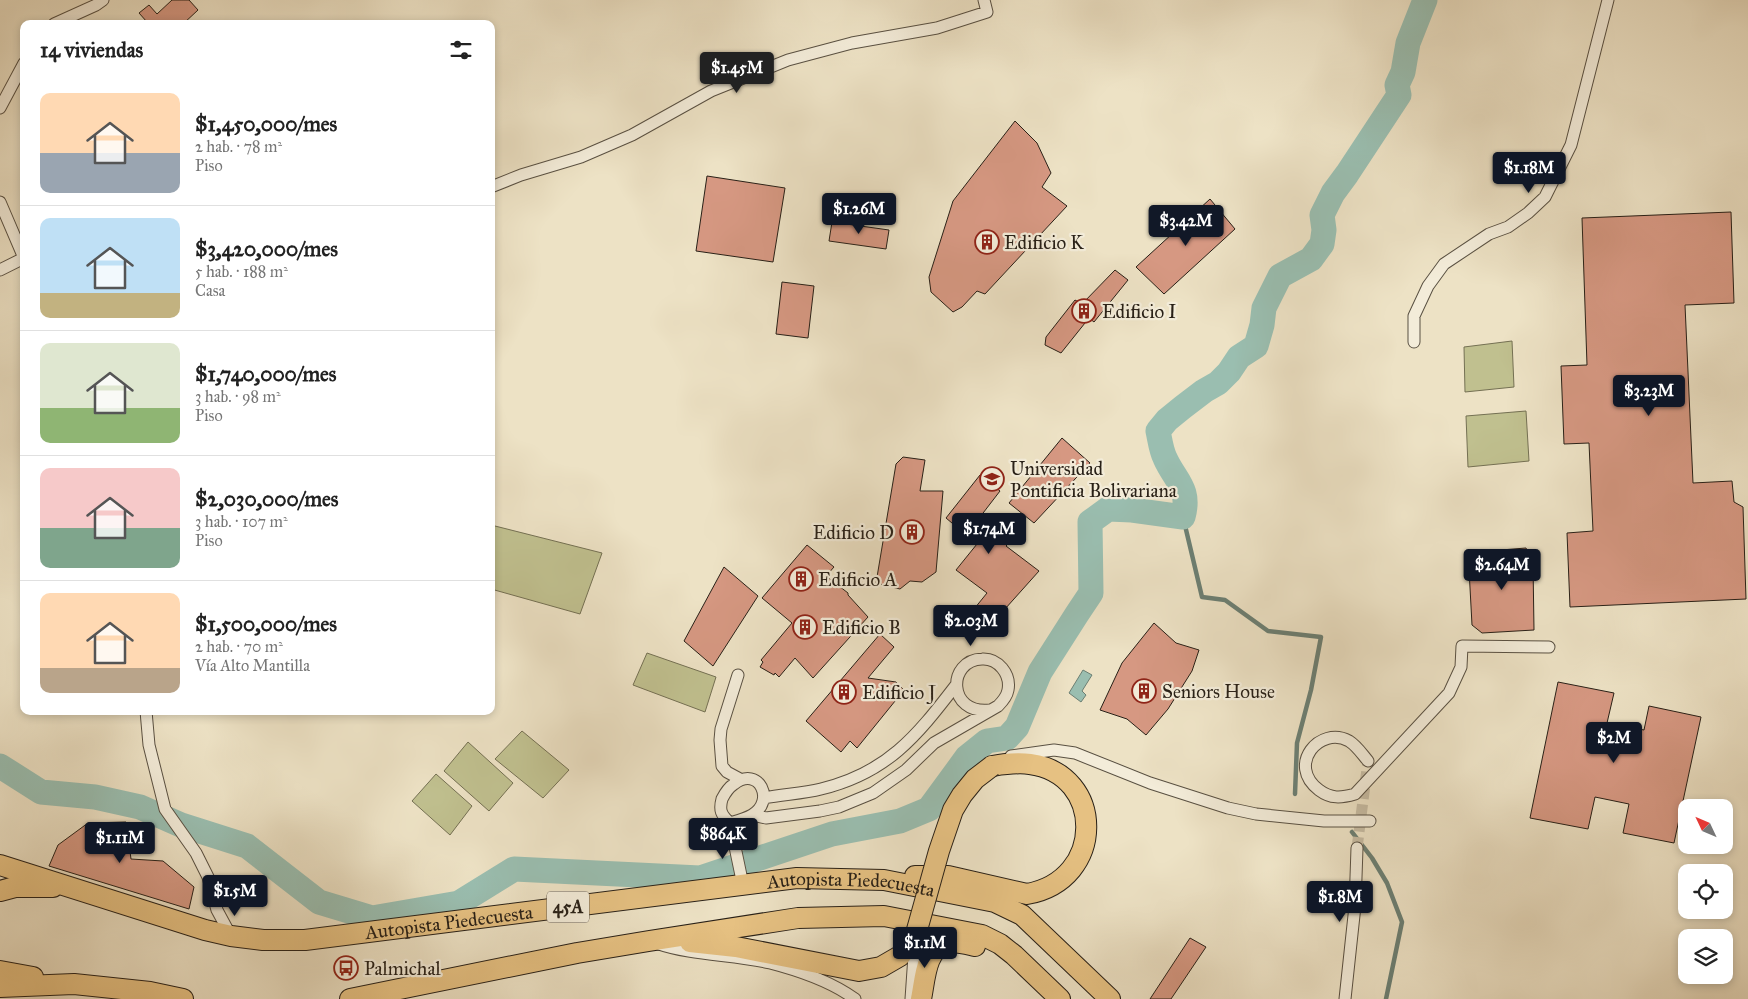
<!DOCTYPE html>
<html lang="es">
<meta charset="utf-8">
<style>
body{margin:0;font-family:"IM FELL Great Primer",serif;background:#f6f6f6;color:#222;height:100vh;display:flex;flex-direction:column;font-size:19px;white-space:nowrap}
*{box-sizing:border-box;margin:0}
p{font-size:16px;color:#767676}
.icon{flex:none;width:28px;height:28px;fill:none;stroke:currentColor;stroke-width:2;stroke-linecap:round;stroke-linejoin:round}
.map{position:relative;flex:1;overflow:hidden}
.drawer{position:absolute;left:20px;top:20px;width:475px;height:695px;display:flex;flex-direction:column;background:#fff;border-radius:10px;box-shadow:0 2px 8px #0003}
.drawer>*{flex:none}
.needle{width:32px;rotate:314deg}
.tools{position:absolute;left:1678px;top:799px;display:grid;gap:10px}
.tools a{display:grid;place-items:center;width:55px;height:55px;border-radius:10px;background:#fff;box-shadow:0 2px 8px #0003;font-size:25px}
.price{position:absolute;translate:-50% -42px;padding:0 11px;border-radius:5px;background:#111827;color:#fff;font-size:16px;line-height:32px;filter:drop-shadow(0 1px 2px #0008)}
.price::after{content:'';position:absolute;left:50%;top:30px;width:15px;height:11px;margin-left:-8px;background:inherit;clip-path:polygon(0 0,100% 0,50% 100%)}
.price.selected{background:#222;color:#fff}
ul{padding:0;list-style:none}
li{display:flex;align-items:center;gap:15px;height:125px;padding:0 20px}
li+li{border-top:1px solid #e0e0e0}
li span{display:grid;place-items:center;flex:none;width:140px;height:100px;border-radius:10px;color:#555}
li>.icon{margin-inline-start:auto}
span .icon{width:60px;height:60px;fill:#fffc;stroke-width:1}
li b{font-size:21px}
h2{display:flex;justify-content:space-between;align-items:center;height:60px;padding:0 20px;font-size:21px}
.map>svg:first-child{display:block}
</style>
<div class="map">
<svg width="1748" height="999" viewBox="0 0 1748 999">
<rect width="100%" height="100%" fill="#ede2c5"/>
<filter id="stains"><feTurbulence type="fractalNoise" baseFrequency=".004" numOctaves="4"/><feColorMatrix values="0 0 0 0 .2 0 0 0 0 .09 0 0 0 0 .02 0 0 0 .5 -.17"/></filter>
<radialGradient id="worn" r=".72"><stop offset=".6" stop-color="#630" stop-opacity="0"/><stop offset="1" stop-color="#630" stop-opacity=".3"/></radialGradient>
<path fill="#c0c08f" stroke="#747053" d="M 1512,341 L 1514,387 L 1465,392 L 1464,347 Z
M 1526,411 L 1529,461 L 1468,467 L 1466,416 Z
M 491,525 L 602,553 L 580,614 L 491,589 Z
M 647,653 L 716,677 L 705,712 L 633,685 Z
M 522,731 L 569,770 L 543,798 L 495,759 Z
M 468,742 L 513,783 L 489,811 L 444,771 Z
M 436,774 L 472,806 L 450,835 L 412,801 Z"/>
<path fill="#9abeb0" stroke="#6c7f73" d="M 1083,670 L 1092,675 L 1082,691 L 1086,695 L 1081,702 L 1069,693 Z"/>
<g fill="none" stroke-linecap="round" stroke-linejoin="round">
<path stroke="#6c7f73" stroke-width="4.5" d="M 1183,517 L 1202,597 L 1225,600 L 1268,631 L 1321,637 L 1311,690 L 1297,743 L 1295,794
M 1352,832 L 1372,858 L 1387,883 L 1402,922 L 1386,999"/>
<path stroke="#9abeb0" stroke-width="25" d="M 0,766 L 41,792 L 95,797 L 140,807 L 181,825 L 247,846 L 319,902 L 372,918 L 459,903 L 514,869 L 700,878 L 832,834 L 900,821 L 929,809 L 967,757 L 987,741 L 1007,738 L 1017,727 L 1040,672 L 1077,614 L 1091,593 L 1090,522 L 1108,509 L 1132,510 L 1183,517 C 1191,488 1175,481 1165,458 C 1161,450 1160,440 1158,431 L 1167,420 L 1183,407 L 1204,391 L 1218,383 L 1229,372 L 1239,357 L 1256,346 L 1262,325 L 1264,308 L 1280,276 L 1311,259 L 1322,244 L 1324,230 L 1322,215 L 1333,193 L 1347,174 L 1399,95 L 1397,85 L 1403,72 L 1408,43 L 1425,0"/>
</g>
<path fill="#d69882" stroke="#282017" d="M 172,0 L 189,0 L 198,10 L 183,24 L 146,24 L 147,22 L 139,13 L 149,5 L 157,14 Z
M 1015,121 L 1037,143 L 1051,173 L 1042,187 L 1067,206 L 985,294 L 977,291 L 962,307 L 953,312 L 931,292 L 929,277 L 953,201 Z
M 707,176 L 785,188 L 773,262 L 696,251 Z
M 1210,199 L 1235,229 L 1164,294 L 1136,267 Z
M 1731,212 L 1734,303 L 1685,305 L 1693,483 L 1732,481 L 1734,502 L 1743,507 L 1746,599 L 1570,607 L 1567,533 L 1593,531 L 1589,443 L 1564,444 L 1561,366 L 1587,365 L 1582,218 Z
M 832,222 L 889,230 L 886,249 L 829,241 Z
M 1115,270 L 1128,280 L 1094,322 L 1089,318 L 1061,353 L 1045,345 L 1046,337 L 1075,300 L 1082,304 Z
M 782,282 L 814,286 L 808,338 L 776,334 Z
M 1062,438 L 1090,463 L 1034,523 L 1009,503 Z
M 903,457 L 925,460 L 920,491 L 943,491 L 936,572 L 922,582 L 910,581 L 900,589 L 876,583 L 896,464 Z
M 980,475 L 1000,491 L 980,517 L 1009,543 L 1006,546 L 1039,571 L 988,628 L 970,614 L 987,593 L 956,570 L 977,544 L 946,518 Z
M 807,545 L 834,567 L 826,576 L 848,593 L 848,595 L 868,617 L 813,678 L 795,658 L 779,677 L 775,673 L 774,675 L 760,667 L 763,662 L 761,660 L 792,623 L 762,598 Z
M 1526,548 L 1533,564 L 1534,630 L 1482,633 L 1472,625 L 1469,569 L 1476,552 Z
M 724,567 L 758,596 L 713,666 L 684,641 Z
M 1154,623 L 1176,643 L 1199,650 L 1192,671 L 1168,709 L 1146,735 L 1127,719 L 1100,710 L 1122,663 Z
M 880,634 L 894,647 L 868,678 L 896,682 L 904,690 L 857,748 L 850,741 L 841,752 L 806,721 Z
M 1558,682 L 1614,693 L 1607,723 L 1644,730 L 1649,706 L 1701,717 L 1674,843 L 1623,833 L 1629,804 L 1595,797 L 1588,829 L 1530,818 Z
M 126,822 L 131,859 L 163,861 L 194,887 L 189,909 L 49,866 L 58,845 L 88,823 Z
M 1190,938 L 1206,947 L 1171,999 L 1150,999 Z"/>
<g fill="none" stroke-linecap="round" stroke-linejoin="round">
<path stroke="#c6bba2" stroke-width="11" stroke-dasharray="11 5.5" stroke-linecap="butt" d="M 1357,848 L 1368,761"/>
<g stroke="#595042" stroke-width="13">
<path id="street" d="M 54,24 L 96,5 L 103,0
M 0,108 L 24,63
M 491,187 L 521,175 L 581,157 L 632,135 L 711,91 L 788,60 L 852,43 L 937,28 L 987,12 L 984,0
M 0,202 L 24,258
M 0,270 L 24,258
M 1414,342 L 1414,316 L 1428,286 L 1444,264 L 1489,234 L 1508,227 L 1528,213 L 1545,197 L 1571,145 L 1608,0
M 738,675 L 721,729 L 720,740 L 722,766 L 727,772 L 740,779
M 146,711 L 149,745 L 165,809 L 196,853 L 208,877 L 217,910 L 231,936
M 1011,756 L 1054,750 L 1075,753 L 1150,783 L 1228,808 L 1256,814 L 1324,821 L 1370,821
M 1368,761 C 1362,754 1357,746 1349,741 C 1320,725 1286,765 1319,790 C 1331,799 1341,798 1355,794 L 1449,693 L 1461,667 L 1462,646 L 1549,647
M 764,798 C 783,794 802,794 821,789 C 887,773 916,737 956,685
M 752,815 L 766,818 L 820,811 L 839,807 L 873,793 L 906,770 L 934,743 L 998,706 C 1003,701 1007,696 1008,690 C 1011,674 998,658 982,659 C 947,660 947,715 990,710
M 730,823 C 737,821 745,819 752,815 C 776,801 759,765 734,784 C 728,788 725,793 722,799 C 719,810 721,815 730,823 L 743,885
M 656,943 C 694,956 732,954 770,963 C 797,970 832,982 855,999
M 911,999 L 915,941
M 1345,999 L 1355,906 L 1357,848"/>
</g>
<g stroke="#282017" stroke-width="22">
<g id="highway">
<path id="s1" d="M 0,865 L 205,930 L 231,936 L 263,940 L 305,940 L 797,878 L 884,880 L 995,902 L 1022,915 L 1110,999"/>
<path d="M 915,876 L 948,876 L 1027,894 C 1106,880 1105,774 1030,764 C 1017,762 1005,764 992,766"/>
<path d="M 0,891 L 15,887 L 53,887"/>
<path d="M 690,942 L 736,947 L 859,971 L 881,967 L 900,956 L 915,937"/>
<path d="M 0,971 L 33,977"/>
<path d="M 0,987 L 74,984 L 150,992 L 183,999"/>
<path d="M 350,999 L 577,953 L 649,941 L 798,918 L 884,916 L 982,935 L 1000,944 L 1014,955 L 1060,999"/>
<path d="M 921,999 C 925,981 925,949 947,943 C 955,941 966,944 975,946"/>
</g>
</g>
<use href="#street" stroke="#f3ecd9" stroke-width="11"/>
<use href="#highway" stroke="#e6c182" stroke-width="20"/>
<g stroke="#282017" stroke-width="22" stroke-linecap="butt">
<path id="highway-bridge" d="M 915,937 L 939,851 L 953,810 L 962,795 L 975,779 L 992,766"/>
</g>
<use href="#highway-bridge" stroke="#e6c182" stroke-width="20"/>
</g>
<defs>
<g id="building-ring" transform="scale(1.25)"><circle r="9.5" fill="#f3ecd9" stroke="#8f2418" stroke-width="1.5"/><path d="M-4-6H4V6H1V3H-1V6H-4ZM-2.5-4.3h1.7v1.8h-1.7ZM.8-4.3h1.7v1.8H.8ZM-2.5-1h1.7V.8h-1.7ZM.8-1h1.7V.8H.8Z" fill="#8f2418"/></g>
<g id="university-ring" transform="scale(1.25)"><circle r="9.5" fill="#f3ecd9" stroke="#8f2418" stroke-width="1.5"/><path d="M0-5L7-2L0 1L-7-2ZM-4 1L0 2.5L4 1V4Q0 6-4 4Z" fill="#8f2418"/></g>
<g id="bus-ring" transform="scale(1.25)"><circle r="9.5" fill="#f3ecd9" stroke="#8f2418" stroke-width="1.5"/><path d="M-5-6H5V4H4V6H2V4H-2V6H-4V4H-5ZM-3.5-4V0h7V-4ZM-3.5 1.2v1.5H-2V1.2ZM2 1.2v1.5H3.5V1.2Z" fill="#8f2418"/></g>
</defs>
<g fill-rule="evenodd">
<use href="#building-ring" x="987" y="242"/>
<use href="#building-ring" x="1084" y="311"/>
<use href="#university-ring" x="992" y="479"/>
<use href="#building-ring" x="912" y="532"/>
<use href="#building-ring" x="801" y="579"/>
<use href="#building-ring" x="805" y="627"/>
<use href="#building-ring" x="1144" y="691"/>
<use href="#building-ring" x="844" y="692"/>
<use href="#bus-ring" x="346" y="968"/>
</g>
<g text-anchor="middle" stroke-width="4.5" stroke-linejoin="round" paint-order="stroke">
<rect fill="#f3ecd9" stroke="#655d51" stroke-width="1" x="547" y="891.5" width="42" height="31" rx="4"/>
<g font-size="18" font-weight="bold" fill="#282017">
<text x="568" y="913">45A</text>
</g>
<g font-size="19" fill="#282017" stroke="#f3ecd9" text-anchor="start">
<text x="1004" y="249">Edificio K</text>
<text x="1102" y="318">Edificio I</text>
<text x="1010" y="475">Universidad<tspan x="1010" dy="22">Pontificia Bolivariana</tspan></text>
<text x="894" y="539" text-anchor="end">Edificio D</text>
<text x="818" y="586">Edificio A</text>
<text x="822" y="634">Edificio B</text>
<text x="1162" y="698">Seniors House</text>
<text x="862" y="699">Edificio J</text>
<text x="364" y="975">Palmichal</text>
</g>
<g font-size="19" fill="#282017" stroke="#f3ecd9">
<text dy="7" stroke="none"><textPath href="#s1" startOffset="866">Autopista Piedecuesta</textPath></text>
<text dy="7" stroke="none"><textPath href="#s1" startOffset="461">Autopista Piedecuesta</textPath></text>
</g>
</g>
<rect width="100%" height="100%" filter="url(#stains)"/>
<rect width="100%" height="100%" fill="url(#worn)"/>
</svg>
<div class="tools">
<a><svg class="needle" viewBox="-14 -14 28 28"><path d="M0-13l5 13h-10z" fill="#e53935"/><path d="M0 13l5-13h-10z" fill="#767676"/></svg></a>
<a><svg class="icon" aria-label="locate" viewBox="0 0 24 24"><circle cx="12" cy="12" r="6"/><path d="M12 2v4M12 18v4M2 12h4M18 12h4"/></svg></a>
<a><svg class="icon" aria-label="layers" viewBox="0 0 24 24"><path d="M12 4l9 5-9 5-9-5zM3 14l9 5 9-5"/></svg></a>
</div>
<b class="price selected" style="left:737px;top:94px">$1.45M</b>
<b class="price" style="left:1529px;top:194px">$1.18M</b>
<b class="price" style="left:859px;top:235px">$1.26M</b>
<b class="price" style="left:1186px;top:247px">$3.42M</b>
<b class="price" style="left:1649px;top:417px">$3.23M</b>
<b class="price" style="left:989px;top:555px">$1.74M</b>
<b class="price" style="left:1502px;top:591px">$2.64M</b>
<b class="price" style="left:971px;top:647px">$2.03M</b>
<b class="price" style="left:1614px;top:764px">$2M</b>
<b class="price" style="left:723px;top:860px">$864K</b>
<b class="price" style="left:120px;top:864px">$1.11M</b>
<b class="price" style="left:235px;top:917px">$1.5M</b>
<b class="price" style="left:1340px;top:923px">$1.8M</b>
<b class="price" style="left:925px;top:969px">$1.1M</b>
<section class="drawer">
<h2>14 viviendas<svg class="icon" aria-label="filters" viewBox="0 0 24 24"><path d="M4 7h16M4 17h16"/><circle cx="9" cy="7" r="2"/><circle cx="15" cy="17" r="2"/></svg></h2>
<ul>
<li><span style="background:linear-gradient(#ffd9b3 60%,#9aa5b1 0)"><svg class="icon" aria-label="home" viewBox="0 0 24 24"><path d="M3 11l9-7 9 7M6 9v11h12V9"/></svg></span><div><b>$1,450,000/mes</b><p>2 hab. · 78 m²</p><p>Piso</p></div></li>
<li><span style="background:linear-gradient(#bfe0f5 75%,#c2b280 0)"><svg class="icon" aria-label="home" viewBox="0 0 24 24"><path d="M3 11l9-7 9 7M6 9v11h12V9"/></svg></span><div><b>$3,420,000/mes</b><p>5 hab. · 188 m²</p><p>Casa</p></div></li>
<li><span style="background:linear-gradient(#dfe7d0 65%,#8fb573 0)"><svg class="icon" aria-label="home" viewBox="0 0 24 24"><path d="M3 11l9-7 9 7M6 9v11h12V9"/></svg></span><div><b>$1,740,000/mes</b><p>3 hab. · 98 m²</p><p>Piso</p></div></li>
<li><span style="background:linear-gradient(#f6c9c9 60%,#7fa58c 0)"><svg class="icon" aria-label="home" viewBox="0 0 24 24"><path d="M3 11l9-7 9 7M6 9v11h12V9"/></svg></span><div><b>$2,030,000/mes</b><p>3 hab. · 107 m²</p><p>Piso</p></div></li>
<li><span style="background:linear-gradient(#ffd9b3 75%,#b9a48a 0)"><svg class="icon" aria-label="home" viewBox="0 0 24 24"><path d="M3 11l9-7 9 7M6 9v11h12V9"/></svg></span><div><b>$1,500,000/mes</b><p>2 hab. · 70 m²</p><p>Vía Alto Mantilla</p></div></li>
</ul>
</section>
</div>
